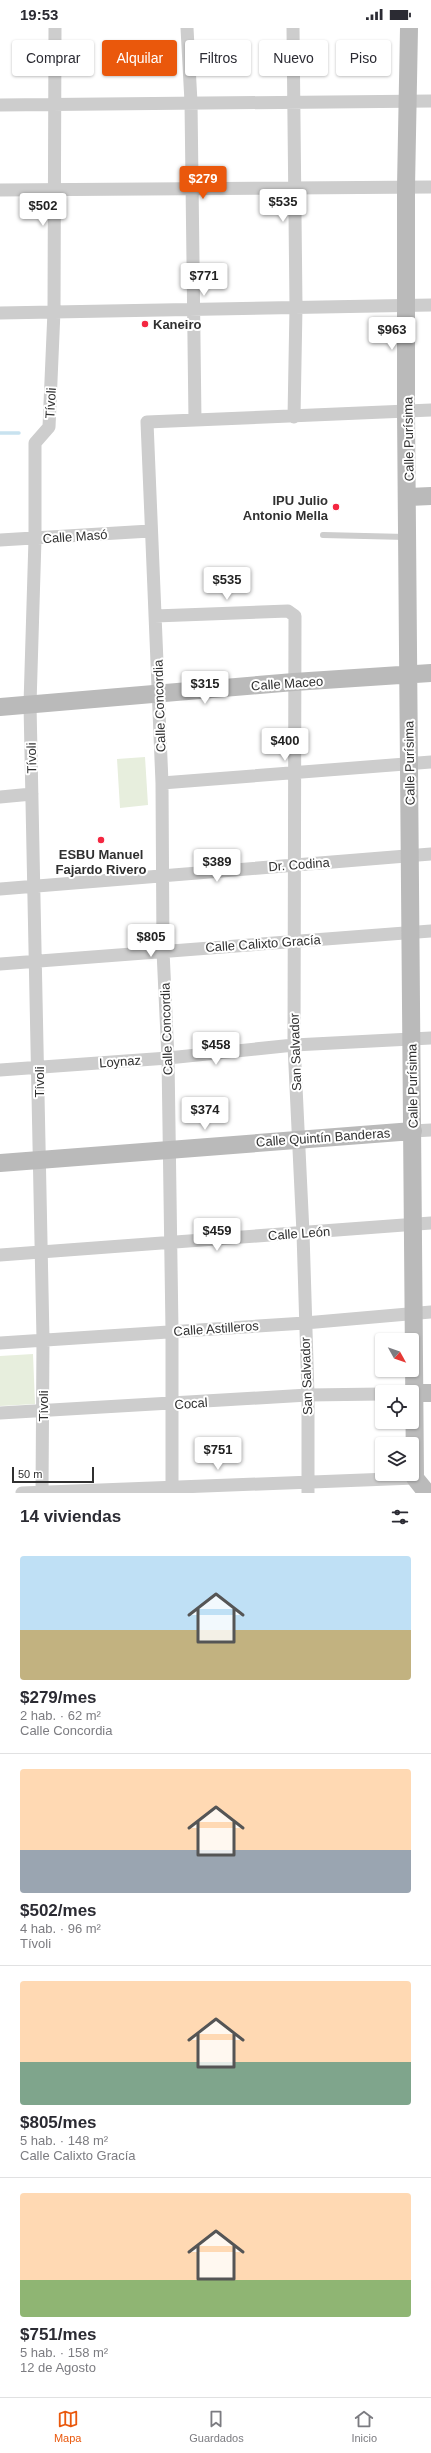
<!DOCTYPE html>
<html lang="es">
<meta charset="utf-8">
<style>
body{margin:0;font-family:Helvetica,sans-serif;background:#f7f7f7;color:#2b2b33;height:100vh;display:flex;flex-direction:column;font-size:15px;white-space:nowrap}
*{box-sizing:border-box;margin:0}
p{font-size:13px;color:#7c7c81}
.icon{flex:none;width:22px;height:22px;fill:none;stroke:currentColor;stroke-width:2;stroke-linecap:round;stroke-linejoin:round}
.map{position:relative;height:1465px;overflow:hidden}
.side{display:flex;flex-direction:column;background:#fff;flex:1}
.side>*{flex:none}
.banner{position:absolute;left:12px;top:12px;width:407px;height:36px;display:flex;gap:8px}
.needle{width:26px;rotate:130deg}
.controls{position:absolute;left:375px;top:1305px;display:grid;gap:8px}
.controls a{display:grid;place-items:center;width:44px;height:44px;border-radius:4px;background:#fff;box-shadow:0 1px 3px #0004;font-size:20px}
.scale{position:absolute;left:12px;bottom:10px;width:82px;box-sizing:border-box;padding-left:4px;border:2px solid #303030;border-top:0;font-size:11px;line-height:14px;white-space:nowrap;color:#303030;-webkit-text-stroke:3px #fff;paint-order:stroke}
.price{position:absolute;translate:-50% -34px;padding:0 9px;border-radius:4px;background:#fff;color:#222;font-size:13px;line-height:26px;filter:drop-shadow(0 1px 2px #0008)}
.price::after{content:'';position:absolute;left:50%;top:24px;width:12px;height:9px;margin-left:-6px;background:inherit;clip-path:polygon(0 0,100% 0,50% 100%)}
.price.active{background:#ea580c;color:#fff}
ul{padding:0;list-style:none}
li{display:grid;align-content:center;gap:8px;height:212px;padding:0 20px}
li+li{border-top:1px solid #e1e1e2}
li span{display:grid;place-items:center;height:124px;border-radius:4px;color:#555}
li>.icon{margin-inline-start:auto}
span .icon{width:72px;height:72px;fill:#fffc;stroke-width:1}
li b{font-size:17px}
h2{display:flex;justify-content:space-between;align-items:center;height:48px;padding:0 20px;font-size:17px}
.chip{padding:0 14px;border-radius:4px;background:#fff;box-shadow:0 1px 3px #0004;font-size:14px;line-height:36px}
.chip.active{background:#ea580c;color:#fff}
.status{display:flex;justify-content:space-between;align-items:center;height:28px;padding:0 20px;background:#fff;direction:ltr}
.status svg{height:11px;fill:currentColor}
.menu{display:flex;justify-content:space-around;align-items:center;height:56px;border-top:1px solid #e1e1e2;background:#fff;font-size:11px;color:#7c7c81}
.menu a{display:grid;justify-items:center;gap:2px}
.menu .active{color:#ea580c}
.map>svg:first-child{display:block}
</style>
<div class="status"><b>19:53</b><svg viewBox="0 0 49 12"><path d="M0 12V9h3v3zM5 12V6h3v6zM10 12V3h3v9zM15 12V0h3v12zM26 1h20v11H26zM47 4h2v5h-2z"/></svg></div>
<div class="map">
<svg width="431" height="1465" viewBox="0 0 431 1465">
<rect width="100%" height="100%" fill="#fff"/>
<path fill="#e7eedd" d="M 145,729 L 148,777 L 120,780 L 117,731 Z
M 33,1326 L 35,1376 L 0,1378 L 0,1328 Z"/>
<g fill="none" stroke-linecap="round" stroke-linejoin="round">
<path stroke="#c8e2ef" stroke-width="3.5" d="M 0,405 L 19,405"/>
<path stroke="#cdcdcd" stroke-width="6" d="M 323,507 L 406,509"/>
<path stroke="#cdcdcd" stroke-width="13" d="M 187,0 L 191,74 L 195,392
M 293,0 L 296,279 L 294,389
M 0,77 L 431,73
M 0,162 L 431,159
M 0,285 L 431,277
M 0,512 L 150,503
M 155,588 L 288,583 L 295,588 L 294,1017 L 303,1205 L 308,1367 L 308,1465
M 162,755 L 431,734
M 0,769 L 32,766
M 0,861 L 431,826
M 0,936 L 431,903
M 0,1042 L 168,1030 L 294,1017 L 431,1010
M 413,1103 L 431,1102
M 0,1227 L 431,1195
M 0,1315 L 305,1295 L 431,1284
M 0,1385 L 308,1367 L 382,1366
M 22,1465 L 415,1450
M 42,1465 L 43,1311 L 30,676 L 35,511 L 35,415 L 49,399 L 54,283 L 55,0
M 172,1465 L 172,1303 L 168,1030 L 163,923 L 162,755 L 147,394 L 431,382"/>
<path stroke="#bababa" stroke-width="18" d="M 409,0 L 406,159 L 406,384 L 415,1450 L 427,1465
M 409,469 L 431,468
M 0,679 L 294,654 L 431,645
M 0,1135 L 413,1103
M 414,1365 L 431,1365"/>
</g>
<g fill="#f42640" stroke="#fff" stroke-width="1.5">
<circle cx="145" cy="296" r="4"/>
<circle cx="336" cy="479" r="4"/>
<circle cx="101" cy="812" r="4"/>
</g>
<g text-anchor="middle" stroke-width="4" stroke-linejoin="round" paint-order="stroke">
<g font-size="13" font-weight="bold" fill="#303030" stroke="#fff" text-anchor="start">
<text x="153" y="301">Kaneiro</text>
<text x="328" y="477" text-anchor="end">IPU Julio<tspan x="328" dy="15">Antonio Mella</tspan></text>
<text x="101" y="831" text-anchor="middle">ESBU Manuel<tspan x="101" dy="15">Fajardo Rivero</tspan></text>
</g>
<g font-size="13" fill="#303030" stroke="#fff">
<text transform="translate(50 375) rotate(-87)" y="5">Tívoli</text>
<text transform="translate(408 411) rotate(-91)" y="5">Calle Purísima</text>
<text transform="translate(75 508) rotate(-4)" y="5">Calle Masó</text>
<text transform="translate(287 655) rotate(-4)" y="5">Calle Maceo</text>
<text transform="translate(159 678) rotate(-92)" y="5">Calle Concordia</text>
<text transform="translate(31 730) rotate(-91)" y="5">Tívoli</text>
<text transform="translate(409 735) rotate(-91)" y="5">Calle Purísima</text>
<text transform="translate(299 836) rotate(-4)" y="5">Dr. Codina</text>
<text transform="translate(263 915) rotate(-4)" y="5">Calle Calixto Gracía</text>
<text transform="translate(166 1001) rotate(-92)" y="5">Calle Concordia</text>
<text transform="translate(295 1024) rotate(-92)" y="5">San Salvador</text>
<text transform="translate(120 1033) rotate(-4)" y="5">Loynaz</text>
<text transform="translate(39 1054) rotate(-90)" y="5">Tívoli</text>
<text transform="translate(412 1058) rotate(-91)" y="5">Calle Purísima</text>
<text transform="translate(323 1109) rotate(-4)" y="5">Calle Quintín Banderas</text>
<text transform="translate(299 1205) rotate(-4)" y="5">Calle León</text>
<text transform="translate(216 1300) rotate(-4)" y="5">Calle Astilleros</text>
<text transform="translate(306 1348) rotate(-92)" y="5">San Salvador</text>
<text transform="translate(191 1375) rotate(-4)" y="5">Cocal</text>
<text transform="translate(43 1378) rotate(-90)" y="5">Tívoli</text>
</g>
</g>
</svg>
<div class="controls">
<a><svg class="needle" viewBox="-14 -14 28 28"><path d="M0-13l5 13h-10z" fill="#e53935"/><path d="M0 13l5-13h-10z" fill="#7c7c81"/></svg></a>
<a><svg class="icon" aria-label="locate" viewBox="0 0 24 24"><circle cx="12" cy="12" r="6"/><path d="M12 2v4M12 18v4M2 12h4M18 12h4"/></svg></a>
<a><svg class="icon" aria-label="layers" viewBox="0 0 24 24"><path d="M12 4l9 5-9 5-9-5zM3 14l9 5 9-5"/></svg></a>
</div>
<div class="scale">50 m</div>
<b class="price active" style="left:203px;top:172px">$279</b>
<b class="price" style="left:283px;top:195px">$535</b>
<b class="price" style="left:43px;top:199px">$502</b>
<b class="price" style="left:204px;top:269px">$771</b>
<b class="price" style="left:392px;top:323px">$963</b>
<b class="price" style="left:227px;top:573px">$535</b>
<b class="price" style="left:205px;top:677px">$315</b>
<b class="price" style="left:285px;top:734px">$400</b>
<b class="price" style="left:217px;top:855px">$389</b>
<b class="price" style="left:151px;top:930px">$805</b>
<b class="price" style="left:216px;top:1038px">$458</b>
<b class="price" style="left:205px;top:1103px">$374</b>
<b class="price" style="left:217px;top:1224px">$459</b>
<b class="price" style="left:218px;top:1443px">$751</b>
<div class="banner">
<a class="chip">Comprar</a>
<a class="chip active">Alquilar</a>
<a class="chip">Filtros</a>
<a class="chip">Nuevo</a>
<a class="chip">Piso</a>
</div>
</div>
<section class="side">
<h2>14 viviendas<svg class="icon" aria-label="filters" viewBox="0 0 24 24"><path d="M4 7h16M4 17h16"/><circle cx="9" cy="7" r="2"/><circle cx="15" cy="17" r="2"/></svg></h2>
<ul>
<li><span style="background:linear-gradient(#bfe0f5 60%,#c2b280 0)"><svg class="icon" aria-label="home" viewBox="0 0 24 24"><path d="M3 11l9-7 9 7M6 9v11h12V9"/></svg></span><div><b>$279/mes</b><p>2 hab. · 62 m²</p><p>Calle Concordia</p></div></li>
<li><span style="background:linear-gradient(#ffd9b3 65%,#9aa5b1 0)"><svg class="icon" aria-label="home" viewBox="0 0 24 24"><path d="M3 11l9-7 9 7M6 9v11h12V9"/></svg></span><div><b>$502/mes</b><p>4 hab. · 96 m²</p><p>Tívoli</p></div></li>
<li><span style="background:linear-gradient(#ffd9b3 65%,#7fa58c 0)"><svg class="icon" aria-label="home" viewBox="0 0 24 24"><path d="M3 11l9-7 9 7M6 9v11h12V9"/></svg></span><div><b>$805/mes</b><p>5 hab. · 148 m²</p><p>Calle Calixto Gracía</p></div></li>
<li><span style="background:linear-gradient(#ffd9b3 70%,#8fb573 0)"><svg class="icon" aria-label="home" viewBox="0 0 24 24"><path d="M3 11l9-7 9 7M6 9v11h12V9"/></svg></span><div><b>$751/mes</b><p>5 hab. · 158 m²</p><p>12 de Agosto</p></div></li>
</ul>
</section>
<nav class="menu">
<a class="active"><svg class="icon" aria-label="map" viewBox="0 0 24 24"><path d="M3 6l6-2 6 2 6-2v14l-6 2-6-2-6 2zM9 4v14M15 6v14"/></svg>Mapa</a>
<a><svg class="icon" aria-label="saved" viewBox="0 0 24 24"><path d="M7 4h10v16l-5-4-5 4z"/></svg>Guardados</a>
<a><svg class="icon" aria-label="home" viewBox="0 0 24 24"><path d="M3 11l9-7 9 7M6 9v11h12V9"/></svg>Inicio</a>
</nav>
